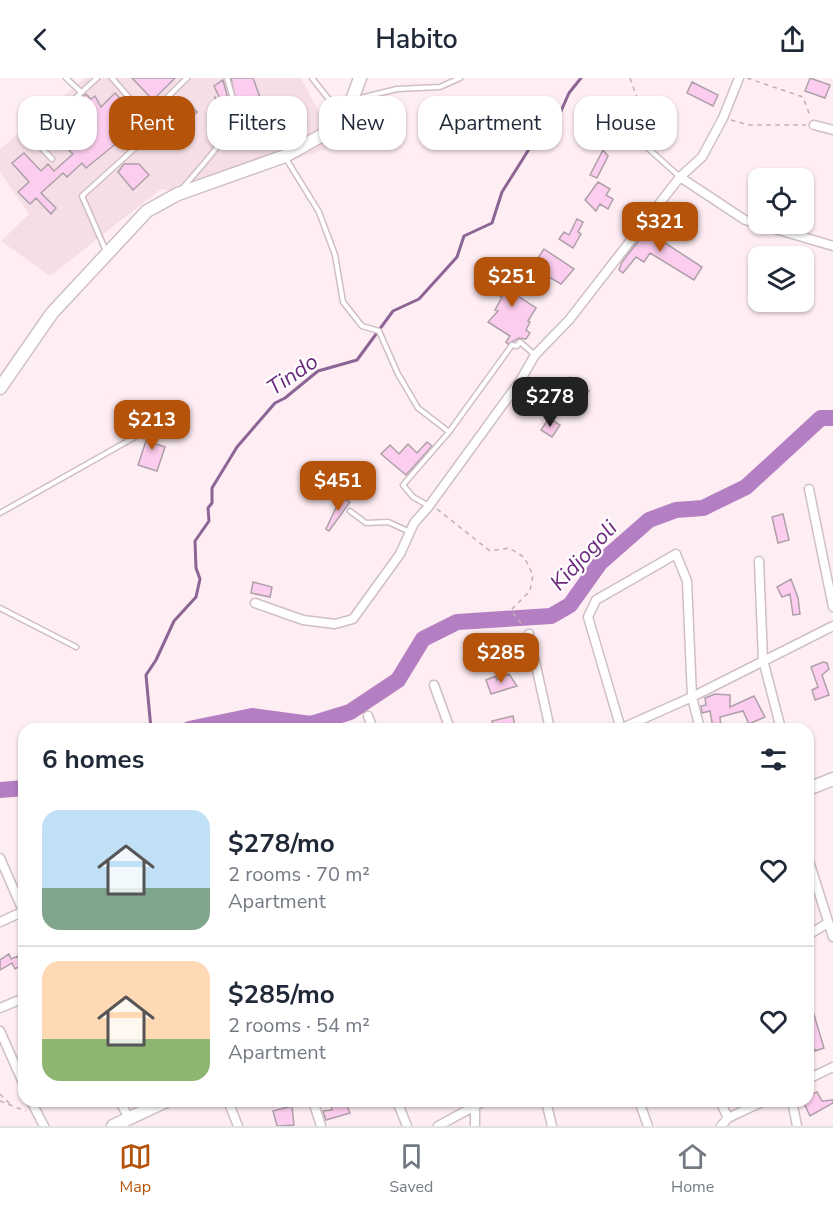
<!DOCTYPE html>
<meta charset="utf-8">
<style>
body{margin:0;font-family:"Nunito Sans",sans-serif;background:#f2f2f3;color:#1f2937;height:100vh;display:flex;flex-direction:column;font-size:22px;white-space:nowrap}
*{box-sizing:border-box;margin:0}
p{font-size:20px;color:#747a83}
.icon{flex:none;width:33px;height:33px;fill:none;stroke:currentColor;stroke-width:2;stroke-linecap:round;stroke-linejoin:round}
.map{position:relative;flex:1;overflow:hidden}
.details{position:absolute;left:18px;top:645px;width:796px;height:384px;display:flex;flex-direction:column;background:#fff;border-radius:18px;box-shadow:0 2px 4px #0004}
.details>*{flex:none}
.banner{position:absolute;left:18px;top:18px;width:798px;height:54px;display:flex;gap:12px}
.controls{position:absolute;left:748px;top:90px;display:grid;gap:12px}
.controls a{display:grid;place-items:center;width:66px;height:66px;border-radius:12px;background:#fff;box-shadow:0 2px 4px #0004;font-size:30px}
.price{position:absolute;translate:-50% -51px;padding:0 14px;border-radius:12px;background:#b45309;color:#fff;font-size:20px;line-height:39px;filter:drop-shadow(0 2px 3px #0008)}
.price::after{content:'';position:absolute;left:50%;top:36px;width:18px;height:14px;margin-left:-9px;background:inherit;clip-path:polygon(0 0,100% 0,50% 100%)}
.price.current{background:#222;color:#fff}
ul{padding:0;list-style:none}
li{display:flex;align-items:center;gap:18px;height:150px;padding:0 24px}
li+li{border-top:2px solid #e0e1e3}
li span{display:grid;place-items:center;flex:none;width:168px;height:120px;border-radius:18px;color:#555}
li>.icon{margin-inline-start:auto}
span .icon{width:72px;height:72px;fill:#fffc;stroke-width:1}
li b{font-size:26px}
h2{display:flex;justify-content:space-between;align-items:center;height:72px;padding:0 24px;font-size:26px}
.pill{padding:0 21px;border-radius:18px;background:#fff;box-shadow:0 2px 4px #0004;font-size:21px;line-height:54px}
.pill.current{background:#b45309;color:#fff}
header{display:flex;justify-content:space-between;align-items:center;height:78px;padding:0 24px;background:#fff;font-size:27px;font-weight:600}
.tabs{display:flex;justify-content:space-around;align-items:center;height:84px;border-top:2px solid #e0e1e3;background:#fff;font-size:16px;color:#747a83}
.tabs a{display:grid;justify-items:center;gap:3px}
.tabs .current{color:#b45309}
.map>svg:first-child{display:block}
</style>
<header><svg class="icon" aria-label="back" viewBox="0 0 24 24"><path d="M15 5l-7 7 7 7"/></svg>Habito<svg class="icon" aria-label="share" viewBox="0 0 24 24"><path d="M12 15V3M7 8l5-5 5 5M5 13v7h14v-7"/></svg></header>
<div class="map">
<svg width="833" height="1048" viewBox="0 0 833 1048">
<rect width="100%" height="100%" fill="#feedf2"/>
<path fill="#f6dee6" d="M 85,0 L 301,0 L 337,67 L 191,117 L 161,111 L 50,198 L 1,163 L 29,136 L 0,94 L 0,71 Z"/>
<g fill="none" stroke-linecap="round" stroke-linejoin="round">
<path stroke="#8c6495" stroke-width="3" d="M 151,651 L 146,597 L 156,582 L 174,543 L 196,519 L 200,501 L 196,490 L 195,463 L 209,443 L 208,430 L 212,425 L 212,410 L 237,369 L 275,325 L 285,320 L 318,293 L 357,282 L 393,233 L 419,221 L 457,179 L 464,158 L 492,145 L 502,114 L 531,68 L 557,42 L 569,15 L 581,0"/>
<path stroke="#b47ec2" stroke-width="16" d="M 189,651 L 252,638 L 311,646 L 350,634 L 398,602 L 423,561 L 457,544 L 551,538 L 570,527 L 600,485 L 649,442 L 676,432 L 703,430 L 746,409 L 821,340 L 833,340
M 0,712 L 24,710"/>
</g>
<path fill="#fccdee" stroke="#ada0a9" stroke-width="1.5" d="M 132,0 L 175,0 L 153,22 Z
M 231,0 L 253,0 L 262,25 L 256,28 L 252,22 L 237,31 Z
M 810,0 L 830,7 L 825,20 L 805,13 Z
M 223,2 L 228,21 L 228,35 L 225,38 L 215,38 L 215,19 L 223,27 L 214,8 Z
M 692,4 L 718,17 L 713,28 L 687,15 Z
M 115,15 L 132,33 L 109,54 L 118,64 L 86,90 L 82,85 L 67,99 L 63,95 L 41,115 L 56,130 L 51,136 L 36,120 L 30,126 L 18,114 L 29,104 L 12,85 L 24,75 L 41,93 L 48,86 L 54,93 L 73,76 L 47,51 L 86,16 L 91,21 L 95,18 L 101,29 Z
M 187,24 L 197,34 L 177,53 L 167,43 Z
M 645,37 L 657,43 L 649,59 L 637,53 Z
M 603,72 L 608,78 L 597,100 L 590,97 Z
M 124,86 L 139,86 L 149,97 L 133,112 L 118,94 Z
M 598,104 L 610,111 L 606,117 L 613,121 L 608,131 L 600,126 L 596,133 L 585,122 Z
M 577,141 L 583,144 L 578,154 L 581,156 L 573,170 L 559,161 L 564,154 L 569,157 Z
M 655,142 L 666,149 L 659,161 L 702,189 L 694,202 L 650,175 L 644,184 L 636,179 L 623,195 L 619,192 L 622,184 Z
M 544,171 L 574,191 L 561,206 L 540,194 L 547,186 L 538,180 Z
M 510,183 L 521,190 L 512,202 L 518,207 L 512,214 L 536,230 L 528,243 L 530,244 L 526,252 L 530,255 L 526,261 L 519,260 L 508,266 L 506,264 L 510,258 L 488,244 L 498,233 L 495,232 L 502,219 L 493,214 L 509,192 L 505,189 Z
M 570,299 L 589,313 L 579,326 L 560,312 Z
M 549,340 L 560,347 L 552,359 L 541,352 Z
M 152,345 L 160,348 L 153,365 L 165,369 L 157,393 L 138,387 Z
M 427,364 L 432,368 L 406,397 L 381,376 L 390,367 L 399,376 L 408,366 L 417,375 Z
M 341,419 L 350,424 L 329,453 L 326,451 Z
M 783,436 L 789,462 L 778,465 L 772,439 Z
M 791,501 L 798,520 L 800,536 L 793,537 L 790,516 L 782,519 L 777,509 Z
M 253,504 L 272,509 L 270,519 L 251,515 Z
M 823,584 L 827,585 L 829,591 L 822,597 L 829,617 L 815,622 L 812,612 L 818,609 L 811,589 Z
M 509,596 L 517,608 L 491,616 L 486,602 L 496,598 L 497,602 Z
M 715,616 L 730,617 L 730,629 L 754,618 L 765,639 L 749,646 L 743,633 L 720,639 L 721,649 L 713,650 L 710,633 L 702,635 L 701,628 L 706,627 L 705,620 Z
M 513,638 L 515,648 L 495,651 L 492,643 Z
M 9,876 L 11,881 L 18,878 L 22,887 L 15,891 L 12,885 L 0,892 L 0,882 Z
M 809,920 L 824,970 L 815,973 L 808,955 Z
M 817,1014 L 822,1023 L 833,1022 L 833,1025 L 810,1038 L 803,1023 L 808,1023 L 808,1018 Z
M 330,1023 L 345,1023 L 350,1035 L 326,1042 L 323,1033 L 332,1032 Z
M 292,1028 L 294,1047 L 277,1048 L 273,1033 Z"/>
<g fill="none" stroke-linecap="round" stroke-linejoin="round">
<g stroke="#cfbfc4" stroke-width="7">
<path id="lane" d="M 66,0 L 81,14
M 312,0 L 339,34
M 356,21 L 397,11 L 440,9 L 460,0
M 146,40 L 187,0
M 641,64 L 680,99
M 285,79 L 319,134 L 335,177 L 343,224 L 362,248 L 379,253 L 398,296 L 418,330 L 449,354
M 52,81 L 32,60 L 97,0
M 182,111 C 201,87 236,57 233,23 C 232,15 229,7 227,0
M 106,173 L 82,118 L 156,51 L 112,0
M 429,428 L 413,419 L 403,407 L 449,354 L 512,267 L 517,268 L 520,264 L 535,277
M 350,433 L 366,445 L 388,444 L 408,453
M 0,435 L 135,359
M 0,530 L 76,569"/>
</g>
<g stroke="#cfbfc4" stroke-width="11">
<path id="street" d="M 814,47 L 833,52
M 680,99 L 745,142 L 833,168
M 809,411 L 833,529
M 759,483 L 763,582 L 781,651
M 255,525 L 303,542 L 335,546 L 353,541 L 400,476 L 414,445 L 429,428 L 520,303 L 535,277 L 569,242 L 680,99 L 702,79 L 723,40 L 739,0
M 529,556 L 550,651
M 434,607 L 450,651
M 368,638 L 373,651
M 620,651 L 692,619 L 833,548
M 621,651 L 588,539 L 596,522 L 676,476 L 687,503 L 692,619 L 700,651
M 0,780 L 24,835
M 808,780 L 833,859
M 0,844 L 24,833
M 808,857 L 828,845
M 0,930 L 24,920
M 0,953 L 24,1007
M 808,1001 L 833,989
M 31,1023 L 44,1048
M 120,1023 L 129,1041
M 228,1023 L 238,1048
M 313,1023 L 321,1048
M 397,1023 L 407,1048
M 546,1023 L 552,1048
M 639,1023 L 648,1048
M 720,1023 L 728,1040
M 792,1023 L 797,1048
M 438,1048 L 484,1023
M 475,1048 L 475,1023
M 721,1048 L 728,1040 L 764,1023"/>
</g>
<g stroke="#cfbfc4" stroke-width="15">
<path id="secondary" d="M 0,310 L 52,235 L 147,133 L 178,116 L 285,78 L 328,54 L 352,22 L 360,0
M 808,711 L 833,701
M 113,1048 L 166,1023"/>
</g>
<path stroke="#beb0b4" stroke-width="1.5" stroke-dasharray="4.5 4.5" stroke-linecap="butt" d="M 630,0 L 645,42 L 642,56
M 747,0 L 803,19 L 810,38
M 731,42 L 749,47 L 806,47
M 437,431 L 490,473 L 509,470 L 524,479 L 533,497 L 530,513 L 511,532 L 523,548
M 0,1016 L 10,1026
M 0,1023 L 26,1033"/>
<use href="#lane" stroke="#fff" stroke-width="4"/>
<use href="#street" stroke="#fff" stroke-width="8"/>
<use href="#secondary" stroke="#fff" stroke-width="12"/>
</g>
<g text-anchor="middle" stroke-width="4.5" stroke-linejoin="round" paint-order="stroke">
<g font-size="22" font-style="italic" fill="#6c2b7d" stroke="#fff">
<text transform="translate(292 296) rotate(-34)" y="8">Tindo</text>
<text transform="translate(583 477) rotate(-47)" y="8">Kidjogoli</text>
</g>
</g>
</svg>
<div class="controls">
<a><svg class="icon" aria-label="locate" viewBox="0 0 24 24"><circle cx="12" cy="12" r="6"/><path d="M12 2v4M12 18v4M2 12h4M18 12h4"/></svg></a>
<a><svg class="icon" aria-label="layers" viewBox="0 0 24 24"><path d="M12 4l9 5-9 5-9-5zM3 14l9 5 9-5"/></svg></a>
</div>
<b class="price" style="left:660px;top:175px">$321</b>
<b class="price" style="left:512px;top:230px">$251</b>
<b class="price current" style="left:550px;top:350px">$278</b>
<b class="price" style="left:152px;top:373px">$213</b>
<b class="price" style="left:338px;top:434px">$451</b>
<b class="price" style="left:501px;top:606px">$285</b>
<div class="banner">
<a class="pill">Buy</a>
<a class="pill current">Rent</a>
<a class="pill">Filters</a>
<a class="pill">New</a>
<a class="pill">Apartment</a>
<a class="pill">House</a>
</div>
<section class="details">
<h2>6 homes<svg class="icon" aria-label="filters" viewBox="0 0 24 24"><path d="M4 7h16M4 17h16"/><circle cx="9" cy="7" r="2"/><circle cx="15" cy="17" r="2"/></svg></h2>
<ul>
<li><span style="background:linear-gradient(#bfe0f5 65%,#7fa58c 0)"><svg class="icon" aria-label="home" viewBox="0 0 24 24"><path d="M3 11l9-7 9 7M6 9v11h12V9"/></svg></span><div><b>$278/mo</b><p>2 rooms · 70 m²</p><p>Apartment</p></div><svg class="icon" aria-label="heart" viewBox="0 0 24 24"><path d="M12 20l-8-8c-3-5 5-10 8-4 3-6 11-1 8 4z"/></svg></li>
<li><span style="background:linear-gradient(#ffd9b3 65%,#8fb573 0)"><svg class="icon" aria-label="home" viewBox="0 0 24 24"><path d="M3 11l9-7 9 7M6 9v11h12V9"/></svg></span><div><b>$285/mo</b><p>2 rooms · 54 m²</p><p>Apartment</p></div><svg class="icon" aria-label="heart" viewBox="0 0 24 24"><path d="M12 20l-8-8c-3-5 5-10 8-4 3-6 11-1 8 4z"/></svg></li>
</ul>
</section>
</div>
<nav class="tabs">
<a class="current"><svg class="icon" aria-label="map" viewBox="0 0 24 24"><path d="M3 6l6-2 6 2 6-2v14l-6 2-6-2-6 2zM9 4v14M15 6v14"/></svg>Map</a>
<a><svg class="icon" aria-label="saved" viewBox="0 0 24 24"><path d="M7 4h10v16l-5-4-5 4z"/></svg>Saved</a>
<a><svg class="icon" aria-label="home" viewBox="0 0 24 24"><path d="M3 11l9-7 9 7M6 9v11h12V9"/></svg>Home</a>
</nav>
